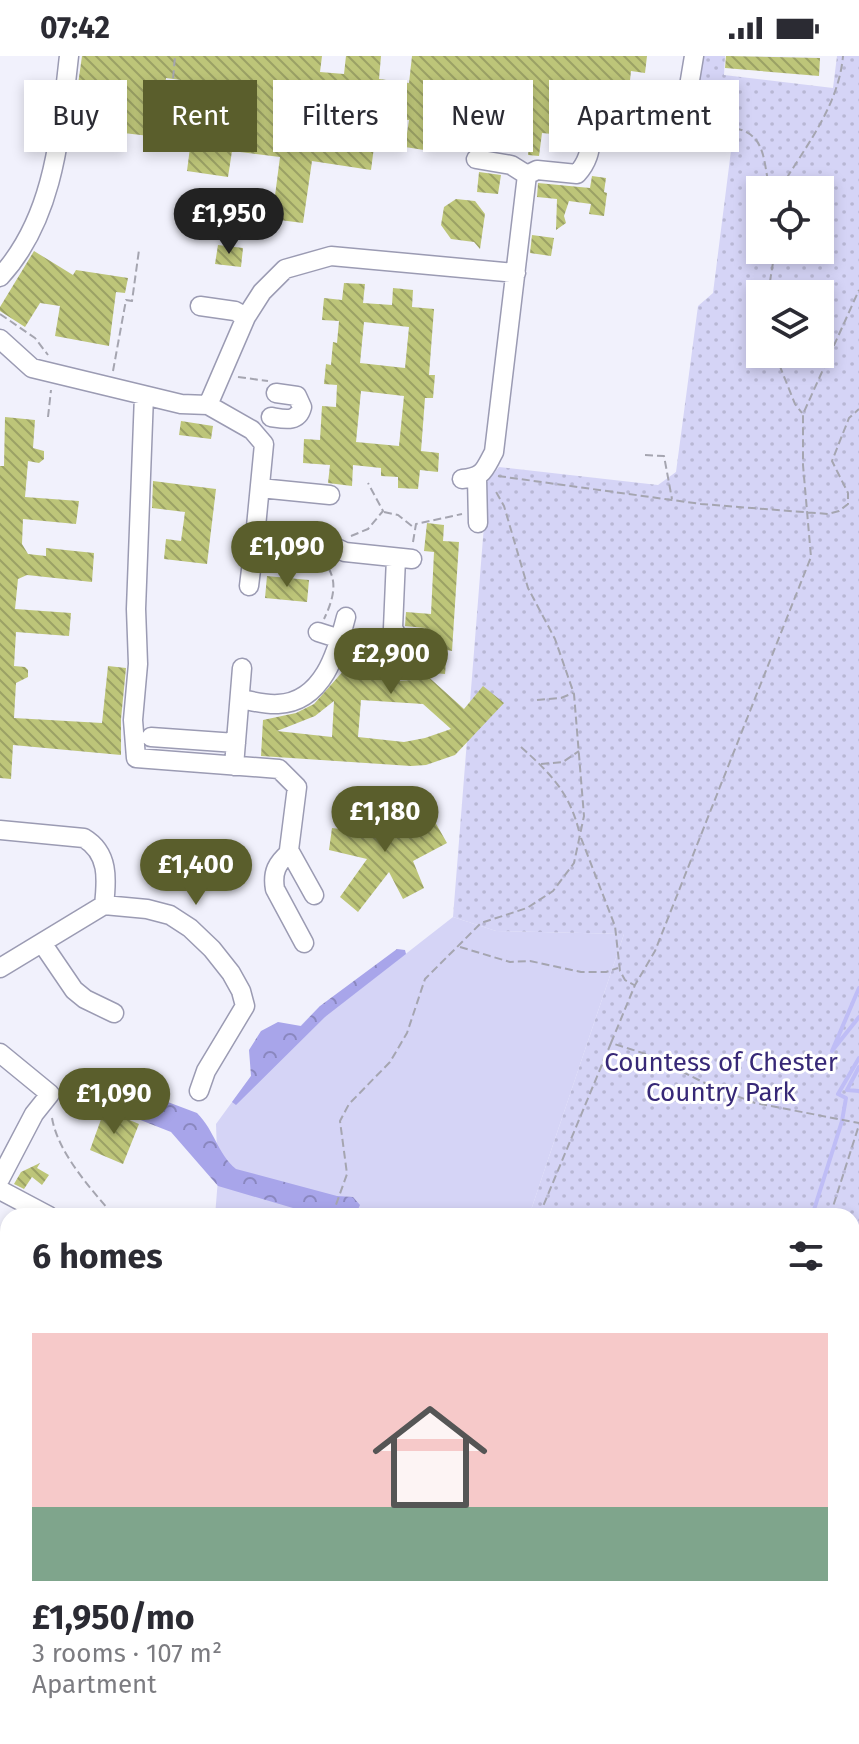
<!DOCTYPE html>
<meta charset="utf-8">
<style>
body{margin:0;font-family:"Fira Sans",sans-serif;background:#f7f7f7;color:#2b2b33;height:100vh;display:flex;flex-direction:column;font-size:30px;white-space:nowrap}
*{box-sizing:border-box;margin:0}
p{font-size:26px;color:#7c7c81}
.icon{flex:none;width:44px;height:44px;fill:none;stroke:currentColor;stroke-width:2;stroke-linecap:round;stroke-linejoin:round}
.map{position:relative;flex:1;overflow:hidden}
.side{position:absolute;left:0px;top:1152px;width:860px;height:536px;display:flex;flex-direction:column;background:#fff;border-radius:24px 24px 0 0;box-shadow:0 4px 12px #0003}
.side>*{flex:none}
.guide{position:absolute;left:24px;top:24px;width:812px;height:72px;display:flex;gap:16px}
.controls{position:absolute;left:746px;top:120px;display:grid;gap:16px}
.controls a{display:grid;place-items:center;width:88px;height:88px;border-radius:0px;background:#fff;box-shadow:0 4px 12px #0003;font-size:40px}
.price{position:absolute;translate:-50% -68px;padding:0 18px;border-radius:28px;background:#5a5e2c;color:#fff;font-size:26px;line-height:52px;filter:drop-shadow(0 2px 4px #0008)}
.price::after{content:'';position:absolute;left:50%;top:48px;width:24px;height:18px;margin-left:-12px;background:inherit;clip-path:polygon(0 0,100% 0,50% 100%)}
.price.on{background:#222;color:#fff}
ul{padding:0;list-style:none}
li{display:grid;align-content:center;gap:16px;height:424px;padding:0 32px}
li+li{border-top:2px solid #e1e1e2}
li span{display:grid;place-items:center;height:248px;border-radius:0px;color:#555}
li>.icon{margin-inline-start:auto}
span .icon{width:144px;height:144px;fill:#fffc;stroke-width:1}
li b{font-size:34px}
h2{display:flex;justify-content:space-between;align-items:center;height:96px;padding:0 32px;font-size:34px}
.pill{padding:0 28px;border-radius:0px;background:#fff;box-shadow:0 4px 12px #0003;font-size:28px;line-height:72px}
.pill.on{background:#5a5e2c;color:#fff}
.status{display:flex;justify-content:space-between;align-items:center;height:56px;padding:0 40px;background:#fff;direction:ltr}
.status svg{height:22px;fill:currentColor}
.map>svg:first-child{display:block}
</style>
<div class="status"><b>07:42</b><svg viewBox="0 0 49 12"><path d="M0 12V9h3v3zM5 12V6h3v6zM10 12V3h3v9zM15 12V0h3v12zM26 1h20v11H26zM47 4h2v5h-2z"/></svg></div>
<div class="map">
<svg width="859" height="1688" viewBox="0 0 859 1688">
<defs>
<pattern id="forest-crowns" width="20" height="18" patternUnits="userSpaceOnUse" patternTransform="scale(2)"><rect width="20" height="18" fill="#a8a5ea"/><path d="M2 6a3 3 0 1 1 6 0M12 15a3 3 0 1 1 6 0" fill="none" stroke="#8a87bf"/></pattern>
<pattern id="park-dots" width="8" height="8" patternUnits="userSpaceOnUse" patternTransform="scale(2)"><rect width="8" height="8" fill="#d5d4f6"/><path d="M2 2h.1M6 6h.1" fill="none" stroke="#b8b7d4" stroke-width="1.8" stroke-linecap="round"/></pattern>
<pattern id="building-back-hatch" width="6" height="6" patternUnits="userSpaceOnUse" patternTransform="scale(2)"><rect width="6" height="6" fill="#bdc579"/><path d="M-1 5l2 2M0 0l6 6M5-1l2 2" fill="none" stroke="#9ba165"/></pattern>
</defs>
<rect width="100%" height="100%" fill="#f1f1fc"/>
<path fill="#d5d4f6" d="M 453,861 L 496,875 L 624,878 L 529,1160 L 215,1160 L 218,1123 L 216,1068 L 251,1020 L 320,950 L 326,960 Z
M 0,1612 L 8,1618 L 8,1680 L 93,1680 L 93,1688 L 0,1688 Z"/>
<path fill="url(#forest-crowns)" d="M 397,893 L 405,894 L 406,898 L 325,961 L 236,1049 L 232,1046 L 251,1020 L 249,994 L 261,975 L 278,966 L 301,970 L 320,950 Z
M 80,1013 L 197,1057 C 215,1075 217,1097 236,1113 L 337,1140 L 353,1141 L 360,1149 L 355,1160 L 320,1160 L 218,1130 L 171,1076 L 92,1045 L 80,1035 L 75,1017 Z"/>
<path fill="url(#park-dots)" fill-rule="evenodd" d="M 702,0 L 725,0 L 724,19 L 833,32 L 837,0 L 859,0 L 859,1688 L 206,1688 L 212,1680 L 852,1680 L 852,1160 L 529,1160 L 624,878 L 496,875 L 453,861 L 486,444 L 483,431 L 499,411 L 658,429 L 676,416 L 698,250 L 713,237 L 733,79 L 691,72 ZM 760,134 L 820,134 L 820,194 L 760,194 ZM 760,238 L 820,238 L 820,298 L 760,298 Z"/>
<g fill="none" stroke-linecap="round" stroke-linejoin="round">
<path stroke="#bfbdf6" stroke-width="4" d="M 859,932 L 832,995 L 859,961
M 859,1011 L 847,1034 L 859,1035
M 812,1160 L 842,1065 L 846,1042 L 838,1038 L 859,1002
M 852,1367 L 859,1371
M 589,1688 L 595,1680"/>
</g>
<path fill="url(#building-back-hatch)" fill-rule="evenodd" d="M 82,0 L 322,0 L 320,16 L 344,18 L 346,0 L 381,0 L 379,23 L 409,27 L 412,0 L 647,0 L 645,17 L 631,15 L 628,43 L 577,37 L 572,80 L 542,77 L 539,100 L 528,99 L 529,90 L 506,87 L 508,71 L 441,62 L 437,96 L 405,91 L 409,64 L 378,60 L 371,114 L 312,105 L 303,167 L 272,163 L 280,101 L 232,95 L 228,121 L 187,115 L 197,36 L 187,34 L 188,25 L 166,22 L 158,81 L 72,71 Z
M 726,0 L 820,2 L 819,20 L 725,12 Z
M 479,116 L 501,119 L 498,138 L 477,136 Z
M 592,120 L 606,122 L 604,136 L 607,137 L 604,160 L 589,158 L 591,148 L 569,145 L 564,160 L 566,167 L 556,174 L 557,143 L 537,141 L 538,127 L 590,132 Z
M 456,143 L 475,145 L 485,158 L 480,193 L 474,186 L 451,183 L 441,169 L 444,151 Z
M 532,179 L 554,182 L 551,200 L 530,197 Z
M 218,189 L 243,192 L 241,211 L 215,208 Z
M 34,195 L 73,219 L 76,214 L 128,222 L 125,237 L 116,236 L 109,290 L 55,280 L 60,250 L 40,247 L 25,271 L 0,255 L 0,251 Z
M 344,227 L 365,228 L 363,247 L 392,249 L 393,232 L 413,234 L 412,251 L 434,253 L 429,319 L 435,319 L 433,342 L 425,342 L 421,395 L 439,397 L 438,416 L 420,414 L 418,433 L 398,432 L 398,421 L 381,420 L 381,412 L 353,409 L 352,430 L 328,427 L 330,409 L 303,407 L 304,383 L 320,384 L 322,350 L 336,351 L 337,329 L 324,328 L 326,308 L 331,309 L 333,286 L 337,287 L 339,265 L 322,264 L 324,242 L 342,244 ZM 364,266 L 409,271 L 405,312 L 360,307 ZM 361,335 L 404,340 L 399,390 L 356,386 Z
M 5,361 L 35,364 L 33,392 L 44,395 L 44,403 L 39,407 L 28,405 L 25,441 L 79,445 L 76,468 L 23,463 L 22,488 L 28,498 L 46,500 L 46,492 L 94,497 L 92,526 L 27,519 L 18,523 L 15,553 L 71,557 L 69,580 L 16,576 L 14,610 L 25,611 L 28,614 L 28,621 L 16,627 L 14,662 L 102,667 L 108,610 L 126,612 L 121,663 L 121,699 L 13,689 L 11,723 L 0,722 L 0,410 L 4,410 Z
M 181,365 L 213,370 L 211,383 L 179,379 Z
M 153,425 L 216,433 L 207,508 L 164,503 L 166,483 L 181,485 L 185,456 L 152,452 Z
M 427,467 L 444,469 L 443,485 L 459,486 L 452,595 L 447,594 L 445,618 L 423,616 L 464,653 L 483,630 L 504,647 L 455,699 L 426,709 L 411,710 L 261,700 L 263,664 L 296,657 L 314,648 L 345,613 L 348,614 L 361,586 L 379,593 L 367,619 L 390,622 L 396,625 L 412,624 L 415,592 L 423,593 L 425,572 L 405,570 L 406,556 L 431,558 L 434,496 L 424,495 ZM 361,644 L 423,648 L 451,673 L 425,682 L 404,686 L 358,681 ZM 334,645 L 332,681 L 277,675 L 315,660 Z
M 267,520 L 309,524 L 307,546 L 265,542 Z
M 374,746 L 398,747 L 395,768 L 412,779 L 435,766 L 447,787 L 413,805 L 424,832 L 403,843 L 389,816 L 358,856 L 340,841 L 367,803 L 329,794 L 332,772 L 370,777 Z
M 110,1052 L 121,1056 L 120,1060 L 139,1068 L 123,1108 L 90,1094 L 104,1055 L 108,1057 Z
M 40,1107 L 37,1112 L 49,1119 L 42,1129 L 32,1121 L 24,1133 L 14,1128 L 21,1116 Z"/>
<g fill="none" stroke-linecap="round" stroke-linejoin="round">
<g stroke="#9b9bb3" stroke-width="21">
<path id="minor" d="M 680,42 L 688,36 L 694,0
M 476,103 L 511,109 L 527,119
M 0,221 C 55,161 60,77 69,0
M 200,250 L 235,255 L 246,261
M 0,283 L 32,312 L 181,348 L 208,349 L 246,261 L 262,236 L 285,213 L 331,200 L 516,217
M 144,339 L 136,553 L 138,608 L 133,664 L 136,702 L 279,713 L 297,731 L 289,794 L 314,839
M 208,349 L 252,374 L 264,388 L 255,481 L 324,486 L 345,496 L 412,503
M 271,361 C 284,363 298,367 302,351 L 297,340 L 276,337
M 477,422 L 478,467
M 462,423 C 484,421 484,414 494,396 L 527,119 L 537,114 L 577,118 C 598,95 585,75 602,55 L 656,61 L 661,54 L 660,46 L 663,41 L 673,38 L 680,42 L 682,50 L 677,57 L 667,59 L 661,54
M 260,432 L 330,439
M 396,502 L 393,572 L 400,585 L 398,613
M 249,530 L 255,481
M 318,576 L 340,583
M 241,643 C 252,645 266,649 278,648 C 323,646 337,596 346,561
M 151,681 L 236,687
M 234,710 L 242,612
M 0,774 L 84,782 C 109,797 107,823 104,849
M 290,796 C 277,807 272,816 275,833 L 304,887
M 42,887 L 74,934 L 85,943 L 114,957
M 0,912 L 104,849 L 147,853 L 170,859 L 190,872 L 212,893 L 231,917 L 241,935 L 245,950 L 206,1015 L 199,1035
M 0,997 L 50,1038 L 34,1058 L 0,1123
M 0,1134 L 49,1160
M 0,1196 L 8,1201
M 0,1318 L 8,1319"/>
</g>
<path stroke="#a5a5b0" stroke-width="2" stroke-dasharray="8 4" stroke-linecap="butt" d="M 687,68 C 698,72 712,71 724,71 C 768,73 762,103 770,134
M 168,82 L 175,0
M 785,134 L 786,123 C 810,85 839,46 843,0
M 768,238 L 775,194
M 0,258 L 35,282 L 48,299
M 775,298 L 795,348 L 802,357
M 113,315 L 126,244 L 132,245 L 139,194
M 238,321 L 268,325
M 48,361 L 51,334
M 645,399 L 664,400 L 672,443
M 498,420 L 701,448 L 828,458 L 839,455 L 848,448 L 848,437 L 832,405 L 849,362 L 859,353
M 384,456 L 398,459 L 413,471
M 351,480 L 368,473 L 383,455 L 368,427
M 413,486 L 416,468 L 462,458
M 321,503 C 340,521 334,542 324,563
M 537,644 L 561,642 L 573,637
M 521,691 C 551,718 569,736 579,775
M 541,708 L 563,706 L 579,695
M 581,782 L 615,870 L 620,915 L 625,924 L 634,929
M 460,891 L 510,906 L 530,905 L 581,916 L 606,916 L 618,912
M 611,987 L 635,929 L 655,895 L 811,501 L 803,409 L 803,358 L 859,234
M 52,1062 C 58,1097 91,1133 114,1160
M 98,1160 L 104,1150
M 332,1160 L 347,1118 L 340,1065 L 349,1048 L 390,1006 L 407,977 L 425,923 L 481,867 L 527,852 L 553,835 L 574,807 L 584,760 L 574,638 L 555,583 L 528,532 L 504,450 L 495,434
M 539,1160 L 611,987 L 646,998 L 713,1031 L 755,1047 L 859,1067
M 830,1160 L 859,1069
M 852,1392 L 859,1399
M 0,1593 L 8,1600
M 138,1680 L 149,1688
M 101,1688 L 101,1680
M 227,1688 L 233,1680
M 531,1688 L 537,1680"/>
<use href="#minor" stroke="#fff" stroke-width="18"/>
</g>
<g text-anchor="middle" stroke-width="6" stroke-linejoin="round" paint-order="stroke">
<g font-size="26" fill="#372877" stroke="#fff">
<text x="721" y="1015">Countess of Chester<tspan x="721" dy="30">Country Park</tspan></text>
</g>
</g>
</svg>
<div class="controls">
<a><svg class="icon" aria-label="locate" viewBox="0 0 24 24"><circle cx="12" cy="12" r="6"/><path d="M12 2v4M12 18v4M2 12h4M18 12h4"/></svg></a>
<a><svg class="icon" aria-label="layers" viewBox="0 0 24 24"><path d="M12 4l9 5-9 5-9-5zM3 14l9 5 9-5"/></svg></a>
</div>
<b class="price on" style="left:229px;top:200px">£1,950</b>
<b class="price" style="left:287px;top:533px">£1,090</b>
<b class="price" style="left:391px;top:640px">£2,900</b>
<b class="price" style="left:385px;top:798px">£1,180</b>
<b class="price" style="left:196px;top:851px">£1,400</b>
<b class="price" style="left:114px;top:1080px">£1,090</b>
<div class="guide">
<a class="pill">Buy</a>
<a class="pill on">Rent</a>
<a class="pill">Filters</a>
<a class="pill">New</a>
<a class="pill">Apartment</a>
</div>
<section class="side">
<h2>6 homes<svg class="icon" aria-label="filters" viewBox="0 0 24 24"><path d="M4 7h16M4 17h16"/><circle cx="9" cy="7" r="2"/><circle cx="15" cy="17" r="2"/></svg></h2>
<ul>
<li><span style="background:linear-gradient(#f6c9c9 70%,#7fa58c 0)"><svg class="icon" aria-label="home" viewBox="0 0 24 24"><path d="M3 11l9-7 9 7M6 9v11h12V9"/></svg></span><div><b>£1,950/mo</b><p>3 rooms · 107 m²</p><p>Apartment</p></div></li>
</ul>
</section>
</div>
